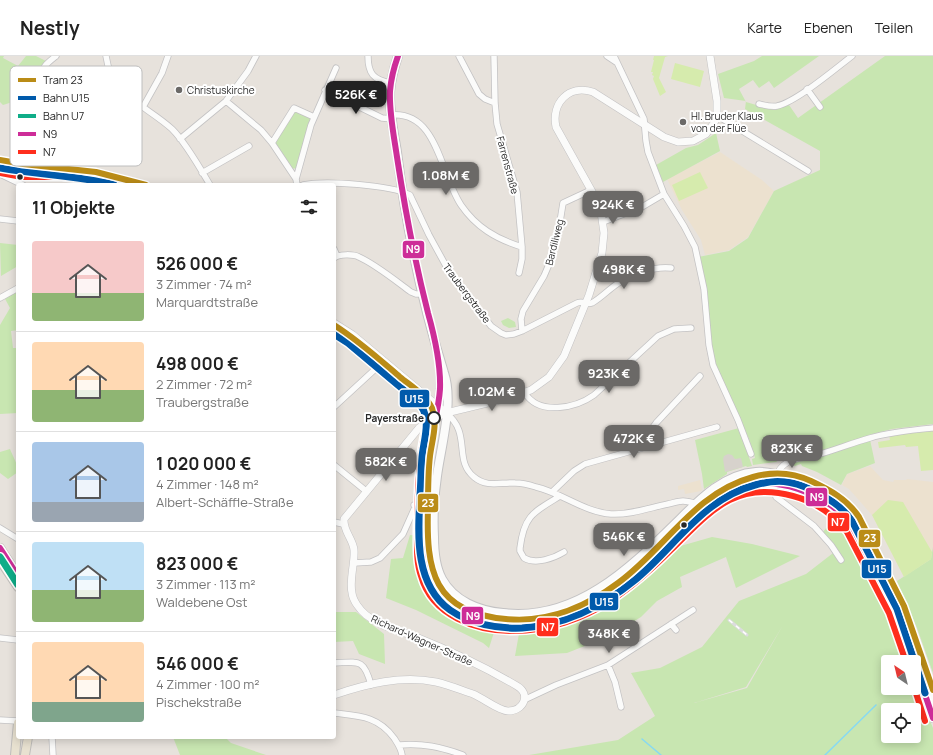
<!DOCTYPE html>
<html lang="de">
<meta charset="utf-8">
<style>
body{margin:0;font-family:Manrope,sans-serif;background:#f6f6f6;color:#222;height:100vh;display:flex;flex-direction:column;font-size:15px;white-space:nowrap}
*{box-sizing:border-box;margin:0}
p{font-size:13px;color:#767676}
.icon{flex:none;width:22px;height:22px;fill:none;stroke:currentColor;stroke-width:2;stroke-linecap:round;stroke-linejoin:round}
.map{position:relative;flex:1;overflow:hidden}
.panel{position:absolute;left:16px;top:127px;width:320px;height:556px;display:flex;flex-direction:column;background:#fff;border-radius:4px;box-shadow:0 2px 10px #0003}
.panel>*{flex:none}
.needle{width:26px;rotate:325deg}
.controls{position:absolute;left:881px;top:599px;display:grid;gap:8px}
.controls a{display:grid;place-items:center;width:40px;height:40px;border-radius:4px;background:#fff;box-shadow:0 2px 10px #0003;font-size:20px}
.price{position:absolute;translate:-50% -34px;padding:0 9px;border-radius:8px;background:#6b6967;color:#fff;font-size:13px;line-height:26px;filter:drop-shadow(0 1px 2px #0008)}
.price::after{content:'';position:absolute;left:50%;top:24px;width:12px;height:9px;margin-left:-6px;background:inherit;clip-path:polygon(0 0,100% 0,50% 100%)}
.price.active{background:#222;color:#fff}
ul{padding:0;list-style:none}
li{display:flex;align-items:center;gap:12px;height:100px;padding:0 16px}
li+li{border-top:1px solid #e0e0e0}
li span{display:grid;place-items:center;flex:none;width:112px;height:80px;border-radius:4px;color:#555}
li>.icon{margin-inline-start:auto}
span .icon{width:48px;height:48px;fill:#fffc;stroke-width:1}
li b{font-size:17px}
h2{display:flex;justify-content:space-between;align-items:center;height:48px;padding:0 16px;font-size:17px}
header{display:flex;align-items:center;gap:24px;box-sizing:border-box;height:56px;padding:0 20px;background:#fff;border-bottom:1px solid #e0e0e0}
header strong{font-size:19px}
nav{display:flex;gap:22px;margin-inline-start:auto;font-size:14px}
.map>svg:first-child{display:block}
</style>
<header>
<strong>Nestly</strong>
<nav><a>Karte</a><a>Ebenen</a><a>Teilen</a></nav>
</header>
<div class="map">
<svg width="933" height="699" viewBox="0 0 933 699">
<rect width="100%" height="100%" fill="#e7e2dc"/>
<path fill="#ece1cf" d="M 720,96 L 762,124 L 774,135 L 748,181 L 729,194 L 705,199 L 701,184 L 682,154 L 667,123 Z
M 870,410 L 883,424 L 893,426 L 894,424 L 906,424 L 907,423 L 933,426 L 933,491 L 931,503 L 904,521 L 872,459 L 849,433 L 842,429 L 847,418 Z
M 700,424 L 702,434 L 701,435 L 685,438 L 684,433 L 678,434 L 678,430 Z"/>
<path fill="#c8e6b1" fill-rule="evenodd" d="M 0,0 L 4,0 L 3,2 L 18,10 L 26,0 L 36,0 L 46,5 L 30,29 L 28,41 L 3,49 L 0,46 Z
M 762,0 L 819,0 L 774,32 L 769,25 L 759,32 L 753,24 L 739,33 L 746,46 L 774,54 L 789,49 L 798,62 L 885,0 L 933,0 L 933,368 L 892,373 L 869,379 L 875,407 L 847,418 L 841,429 L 817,416 L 802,410 L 801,408 L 795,410 L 792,409 L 786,399 L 776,406 L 753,409 L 752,403 L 755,402 L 749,383 L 717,315 L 711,297 L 711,282 L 698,201 L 729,195 L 748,182 L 774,135 L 820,114 L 820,95 L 745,53 L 746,45 L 724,42 L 718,18 L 754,5 Z
M 294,52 L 314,61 L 299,112 L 289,113 L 272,87 Z
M 716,77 L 720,95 L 663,126 L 656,109 L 686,92 L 698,89 Z
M 0,187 L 18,189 L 18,210 L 1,220 Z
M 18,233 L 18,274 L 11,275 L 13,292 L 18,292 L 18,357 L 0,358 L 0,269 L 10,252 L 4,241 Z
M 508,262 L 515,266 L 516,271 L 509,272 L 503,269 L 501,265 Z
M 739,372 L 752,410 L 747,411 L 746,410 L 727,416 L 727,418 L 704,433 L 702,418 L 695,384 Z
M 10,393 C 13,401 18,408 18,416 L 8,423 L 0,417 L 0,396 Z
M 837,458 L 846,465 L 894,558 L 909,606 L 888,606 L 888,632 L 914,632 L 914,623 L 919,639 L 933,672 L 933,699 L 529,699 L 618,684 L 655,660 L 631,617 L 660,612 L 702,591 L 739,545 L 806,518 L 837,494 L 823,476 ZM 783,569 L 747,632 L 694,647 L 746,631 ZM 888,654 L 914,654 L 914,680 L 888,680 Z
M 410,479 L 421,480 C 422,518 426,541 463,560 C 473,565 486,566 496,570 L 489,592 L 483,587 L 416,554 L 386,542 L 391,503 L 403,502 Z
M 712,481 L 752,488 L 800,500 L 736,532 L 726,501 L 680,521 L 682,531 L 657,545 L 641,561 L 610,580 L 567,597 L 515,600 L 520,572 C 535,569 551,568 565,564 C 608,552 641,519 672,489 L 677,491 Z
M 933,491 L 933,617 L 917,572 L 897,525 L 931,503 Z
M 334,556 L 356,556 L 384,578 L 385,608 L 359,598 L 353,585 L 334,586 Z
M 173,681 L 225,681 L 231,687 L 266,699 L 180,699 Z"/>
<path fill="#d6ebad" d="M 654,0 L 668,0 L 665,1 L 659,22 L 666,36 L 660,40 L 653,23 L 654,20 L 652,19 L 653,16 L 651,16 L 654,4 L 653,4 Z
M 675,7 L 704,15 L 700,31 L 671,23 Z
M 700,116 L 708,132 L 679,145 L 672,129 Z
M 933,375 L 933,414 L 921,415 L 918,390 L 906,391 L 905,389 L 879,392 L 878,386 L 890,384 L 889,379 Z
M 888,444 L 903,446 L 932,496 L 931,503 L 904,521 L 872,459 Z"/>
<path fill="#d7d2cc" d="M 728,398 L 732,399 L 735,403 L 741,402 L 743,411 L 725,416 L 723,403 L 724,400 Z"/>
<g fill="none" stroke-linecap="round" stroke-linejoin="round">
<path stroke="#87d9f2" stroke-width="1.5" d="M 642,683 L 661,699
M 825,699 L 876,649"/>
<g stroke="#c3c2c3" stroke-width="7">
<path id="minor" d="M 56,0 C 46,8 43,10 40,22 L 42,25 L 112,19
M 106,0 C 111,39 147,50 172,73 C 186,87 200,112 210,129
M 368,0 C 368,17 373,24 391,27
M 459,0 L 479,38 L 485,43 L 495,47
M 494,0 L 495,47 L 497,68 L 517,136 L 522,191 L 522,203 L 519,217
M 607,0 L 616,6
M 614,0 L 644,63 L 646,85 L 648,96 L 664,138 L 684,170 L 695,191 L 704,233 L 709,289 L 713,309 L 738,364 L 751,398
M 807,33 L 820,51
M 325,34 L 382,62 L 392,63
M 226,45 L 261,74 L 272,87 L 296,123 L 297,129
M 759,48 C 764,49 771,51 777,50 C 796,46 835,13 852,0
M 143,51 L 162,17 L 168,0
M 391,59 C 438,55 440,118 461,149 C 476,171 496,183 522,191
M 717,61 L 721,62 L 808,115
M 180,83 L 226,45 L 248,15 L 256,0
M 272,87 L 294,52 L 314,61
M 202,117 L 249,90
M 0,118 L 23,129
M 296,123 L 311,69 L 336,12
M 303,129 C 324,124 391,129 410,139 L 429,179 L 446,210 L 458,227 L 491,270 L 501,277 L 506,279 L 514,278 L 522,275 L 577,247 C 583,244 586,249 592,247 C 601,242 608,234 617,228 C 631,218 654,210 671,212
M 0,163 L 18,165
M 603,166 L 642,151 L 664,138
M 334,193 L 337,200
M 334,202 C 339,198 353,198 359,201 C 375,208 396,225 411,236 L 416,238 L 423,238
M 0,242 L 18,232
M 522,275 L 521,263 L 523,255 L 544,220 L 550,206 L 559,172 L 563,147 L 591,134
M 525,337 C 539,360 576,352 594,339 L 658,280 L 674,273 L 691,272
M 334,351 L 384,305
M 446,357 C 472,377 453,404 474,421 C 487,432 501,426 515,427 C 522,427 530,429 536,431 C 562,437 584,456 611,458 C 630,459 649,452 668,448 C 673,447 678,445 683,445 C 688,445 693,447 698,448
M 637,393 L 656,367 L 700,320
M 334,409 L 366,435
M 552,436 L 574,415 L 585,408 L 717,371
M 560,440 C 534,456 524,459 520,492 L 520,495 L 524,502 C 536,509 554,502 564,496
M 334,466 L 343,468
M 0,472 L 18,483
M 841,504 L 831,489 L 814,470 L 776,441 C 771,428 776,413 788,406 C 796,401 808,402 817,399 C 835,394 852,387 870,382 C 890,376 912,374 933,372
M 354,507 L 371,506 L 380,502 L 403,478 L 416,449 L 414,449
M 671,568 L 676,574
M 0,582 L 18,584
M 334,607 C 358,606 364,602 371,629
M 608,609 L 615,626 L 621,651
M 526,643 L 556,629 L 608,609 L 693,554
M 334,657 C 359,660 378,660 394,682 C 398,688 401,692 402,699
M 0,664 L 18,665
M 52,681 L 53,699
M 399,689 C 423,687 441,691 463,699"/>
</g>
<g stroke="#c3c2c3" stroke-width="8">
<path id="tertiary" d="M 0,104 L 23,108 L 90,116 L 142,129
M 334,267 L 353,279 L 446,357
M 334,639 C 366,628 401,619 436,626 C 449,629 461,634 473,638 C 483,642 499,655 508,655 C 524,655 531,638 517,630 C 485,611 451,595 416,581 C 399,574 381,571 366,559 C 360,554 353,545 352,537 C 349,523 355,508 354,494 C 353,483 343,475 344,463 L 419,372 L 432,363 L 446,357 L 508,342 L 531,334 L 549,321 L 564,300 L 589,239 L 602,197 L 604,177 L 601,156 L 595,141 L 556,71 C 551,47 569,28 593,36 L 664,81 L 678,86 L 693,85 L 706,78 L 714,67 L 717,61 L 717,45 L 710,0"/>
</g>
<g stroke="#c3c2c3" stroke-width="10">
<path id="secondary" d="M 398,0 C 394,12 391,23 390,36 C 389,56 394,77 397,96 C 406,170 422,246 444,317 C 454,346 441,390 437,420 C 434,440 433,461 434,481 C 434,495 435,510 442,523 C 454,545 479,555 503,557 C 577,566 632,510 680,463 C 701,442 725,418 756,416 C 768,415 781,419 792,423 C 812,429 831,437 846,451 C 859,464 866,482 874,498 C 884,518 895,538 904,559 C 915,587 923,617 933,646
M 440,312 C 440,320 441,329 440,337 C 439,352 434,368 431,383 C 427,414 424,445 424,476 C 425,489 425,502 428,515 C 434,540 454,554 478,561 C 548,584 612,541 660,494 C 679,475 697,452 721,439 C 748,423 779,424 807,436 C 826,445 843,454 854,472 L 896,554 L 914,606
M 914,606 L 933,662"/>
</g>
<g stroke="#bfbdbb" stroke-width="10">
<path id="primary" d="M 0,492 L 18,520
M 0,504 L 18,531
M 15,699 L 18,667
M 25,699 L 28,681"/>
</g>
<use href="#minor" stroke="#fbfbfa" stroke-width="5.5"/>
<use href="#tertiary" stroke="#fbfbfa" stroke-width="7"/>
<use href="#secondary" stroke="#fbfbfa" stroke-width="8"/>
<use href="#primary" stroke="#e8e1d0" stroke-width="8"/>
<g stroke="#dcdcde" stroke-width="3">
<path id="rail" d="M 729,564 L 747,579"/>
</g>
<use href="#rail" stroke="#fff" stroke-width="1.5" stroke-dasharray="4.5" stroke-linecap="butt"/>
<g stroke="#fff" stroke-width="9">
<path id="bus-1" d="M 398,0 C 394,11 391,23 390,35 C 389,57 394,80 397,101 C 405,154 415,206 428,257 C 435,282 441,308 440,333 C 439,349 435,364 432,379 C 426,421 412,505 440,539 C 455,557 483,565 505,566 C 548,568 581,556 616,531 C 635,518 653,501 670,484 C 682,472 693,459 706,448 C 733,427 766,422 798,433 C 818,440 836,450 850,466 L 896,554 L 914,606
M 0,492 L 18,520
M 914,606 L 933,662"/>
</g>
<g stroke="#fff" stroke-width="9">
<path id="bus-2" d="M 0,117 L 22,121 L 62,121 L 89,124 L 109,129
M 334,276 L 348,285 L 412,338 C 418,344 427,351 428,360 C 428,365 426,370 425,374 C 423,384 421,395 420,405 C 418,428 417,452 417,475 C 417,490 416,506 421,520 C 432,560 476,575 513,575 C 548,575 583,563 612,544 C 633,530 653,512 671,494 C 709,457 734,424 793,440 C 816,446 833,458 847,476 L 889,557 L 906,606
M 914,631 L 925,665"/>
</g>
<use href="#bus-1" stroke="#cd2d98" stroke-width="6"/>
<use href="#bus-2" stroke="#ff2e1d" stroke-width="6"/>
<g stroke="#fff" stroke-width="10">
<path id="rail-1" d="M 0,112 C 38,119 77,119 114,129
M 334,278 L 348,287 L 417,345 C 433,361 424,381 422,401 C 421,413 421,426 420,439 C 418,478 414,528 450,554 C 470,568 498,573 522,572 C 565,569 602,551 635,524 C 675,491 702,443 755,429 C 777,423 791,424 812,434 C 828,442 842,450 852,465 L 897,553 L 925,637"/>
</g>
<g stroke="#fff" stroke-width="10">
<path id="rail-2" d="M 0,501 L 18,529"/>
</g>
<use href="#rail-1" stroke="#005aab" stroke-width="7"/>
<use href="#rail-2" stroke="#0fad88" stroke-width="7"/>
<g stroke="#fff" stroke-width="9">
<path id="tram-1" d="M 0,104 L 23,108 L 96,116 L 146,129
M 334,269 C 358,284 379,303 400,321 C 411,330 426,339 432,352 C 438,368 432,384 430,400 C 428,417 428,435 428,452 C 426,514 433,557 506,563 C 547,567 586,551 618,527 C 665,493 694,437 753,421 C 774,415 792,416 811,425 C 830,434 847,443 859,461 L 904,550 L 933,634"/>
</g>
<use href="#tram-1" stroke="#ba8c17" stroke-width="6"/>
</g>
<g fill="#6b6967" stroke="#fff" stroke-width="1.5">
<circle cx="179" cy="34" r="4"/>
<circle cx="683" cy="66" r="4"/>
</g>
<g fill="#282828" stroke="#fff" stroke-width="1.5">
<circle cx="20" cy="121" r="3.5"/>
<circle cx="684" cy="469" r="3.5"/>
</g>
<circle fill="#fff" stroke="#282828" stroke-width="2" cx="434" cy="362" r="6"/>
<g text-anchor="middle" stroke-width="4" stroke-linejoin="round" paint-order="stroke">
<g font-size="10" fill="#282828" stroke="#fff" text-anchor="start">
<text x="187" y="38">Christuskirche</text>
<text x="691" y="64">Hl. Bruder Klaus<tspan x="691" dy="12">von der Flüe</tspan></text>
</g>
<g font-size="10" fill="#282828" stroke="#fff">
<text transform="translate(508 109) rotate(75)" y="4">Farrenstraße</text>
<text transform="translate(554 186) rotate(-76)" y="4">Bardiliweg</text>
<text transform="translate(467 237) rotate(53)" y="4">Traubergstraße</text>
<text transform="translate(422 584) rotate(24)" y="4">Richard-Wagner-Straße</text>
</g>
<g font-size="10" font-weight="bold" fill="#282828" stroke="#fff" text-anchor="end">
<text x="424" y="366">Payerstraße</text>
</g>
</g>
<rect x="10" y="10" width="132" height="100" rx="6" fill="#fff" stroke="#bebebe" stroke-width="1"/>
<rect x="18" y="22" width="18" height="4" fill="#ba8c17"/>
<rect x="18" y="40" width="18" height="4" fill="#005aab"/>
<rect x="18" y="58" width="18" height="4" fill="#0fad88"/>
<rect x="18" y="76" width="18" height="4" fill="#cd2d98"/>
<rect x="18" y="94" width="18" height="4" fill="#ff2e1d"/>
<g font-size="11" fill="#282828">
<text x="43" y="28">Tram 23</text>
<text x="43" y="46">Bahn U15</text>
<text x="43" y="64">Bahn U7</text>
<text x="43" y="82">N9</text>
<text x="43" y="100">N7</text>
</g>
<g stroke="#fff" stroke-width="1.5">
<rect x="402" y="184" width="23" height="19" rx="4" fill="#cd2d98"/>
<rect x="399" y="333" width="31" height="19" rx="4" fill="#005aab"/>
<rect x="805" y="431" width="23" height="20" rx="4" fill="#cd2d98"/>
<rect x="417" y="437" width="22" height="20" rx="4" fill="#ba8c17"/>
<rect x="827" y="456" width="23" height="20" rx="4" fill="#ff2e1d"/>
<rect x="858" y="473" width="23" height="19" rx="4" fill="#ba8c17"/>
<rect x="861" y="503" width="31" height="20" rx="4" fill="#005aab"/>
<rect x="589" y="536" width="30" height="19" rx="4" fill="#005aab"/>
<rect x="461" y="550" width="23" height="19" rx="4" fill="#cd2d98"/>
<rect x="536" y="561" width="23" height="20" rx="4" fill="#ff2e1d"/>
</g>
<g font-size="11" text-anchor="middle" font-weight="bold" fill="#fff">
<text x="413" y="197">N9</text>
<text x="414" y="347">U15</text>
<text x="817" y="445">N9</text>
<text x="428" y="451">23</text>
<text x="838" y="470">N7</text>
<text x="870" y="486">23</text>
<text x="877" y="517">U15</text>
<text x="604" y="550">U15</text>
<text x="473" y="564">N9</text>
<text x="548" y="575">N7</text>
</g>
</svg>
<div class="controls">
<a><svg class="needle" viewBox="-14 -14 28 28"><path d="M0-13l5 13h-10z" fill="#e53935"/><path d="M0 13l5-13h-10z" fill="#767676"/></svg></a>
<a><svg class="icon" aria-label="locate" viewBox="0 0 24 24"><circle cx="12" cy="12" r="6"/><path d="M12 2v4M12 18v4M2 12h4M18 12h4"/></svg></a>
</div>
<b class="price active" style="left:356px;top:59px">526K €</b>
<b class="price" style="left:446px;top:140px">1.08M €</b>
<b class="price" style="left:613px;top:169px">924K €</b>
<b class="price" style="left:624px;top:234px">498K €</b>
<b class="price" style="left:609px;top:338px">923K €</b>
<b class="price" style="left:492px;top:356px">1.02M €</b>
<b class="price" style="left:634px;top:403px">472K €</b>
<b class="price" style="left:792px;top:413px">823K €</b>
<b class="price" style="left:386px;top:426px">582K €</b>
<b class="price" style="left:624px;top:501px">546K €</b>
<b class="price" style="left:609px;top:598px">348K €</b>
<section class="panel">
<h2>11 Objekte<svg class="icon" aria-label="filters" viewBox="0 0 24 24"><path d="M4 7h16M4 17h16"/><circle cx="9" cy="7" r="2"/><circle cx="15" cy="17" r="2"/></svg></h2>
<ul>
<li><span style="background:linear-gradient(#f6c9c9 65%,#8fb573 0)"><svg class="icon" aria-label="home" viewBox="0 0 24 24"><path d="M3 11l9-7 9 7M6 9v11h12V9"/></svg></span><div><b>526 000 €</b><p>3 Zimmer · 74 m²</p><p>Marquardtstraße</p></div></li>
<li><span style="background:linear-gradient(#ffd9b3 60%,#8fb573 0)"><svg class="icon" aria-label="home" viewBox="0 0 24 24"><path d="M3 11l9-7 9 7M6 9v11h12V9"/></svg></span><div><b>498 000 €</b><p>2 Zimmer · 72 m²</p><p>Traubergstraße</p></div></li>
<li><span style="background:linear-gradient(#a9c7e8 75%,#9aa5b1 0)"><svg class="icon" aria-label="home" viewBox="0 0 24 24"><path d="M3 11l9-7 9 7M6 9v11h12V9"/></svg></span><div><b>1 020 000 €</b><p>4 Zimmer · 148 m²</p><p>Albert-Schäffle-Straße</p></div></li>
<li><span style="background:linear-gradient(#bfe0f5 60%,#8fb573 0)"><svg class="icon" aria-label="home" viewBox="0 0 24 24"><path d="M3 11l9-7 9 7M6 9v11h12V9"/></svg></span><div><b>823 000 €</b><p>3 Zimmer · 113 m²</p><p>Waldebene Ost</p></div></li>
<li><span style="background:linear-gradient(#ffd9b3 75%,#7fa58c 0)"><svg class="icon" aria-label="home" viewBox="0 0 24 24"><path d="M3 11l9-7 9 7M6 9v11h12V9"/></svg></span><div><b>546 000 €</b><p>4 Zimmer · 100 m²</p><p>Pischekstraße</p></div></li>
</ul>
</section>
</div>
